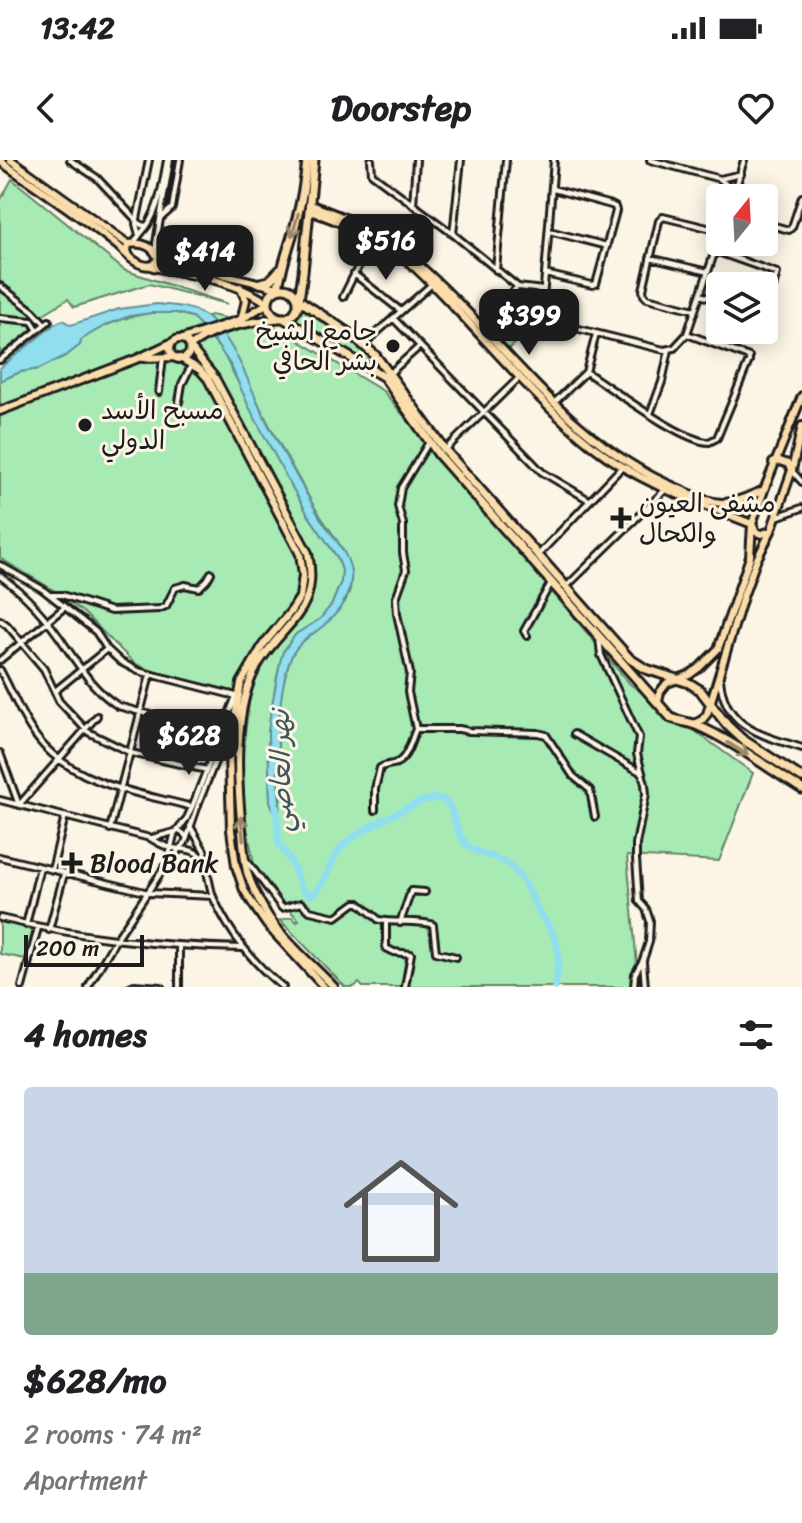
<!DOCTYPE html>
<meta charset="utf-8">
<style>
body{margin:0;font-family:Sriracha,"Playpen Sans Arabic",sans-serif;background:#f2f2f2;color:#202124;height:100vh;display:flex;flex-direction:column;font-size:30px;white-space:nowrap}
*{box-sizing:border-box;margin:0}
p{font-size:26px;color:#757577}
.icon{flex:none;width:44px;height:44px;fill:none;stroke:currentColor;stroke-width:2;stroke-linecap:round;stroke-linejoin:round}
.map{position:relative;height:827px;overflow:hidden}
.panel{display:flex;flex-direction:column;background:#fff;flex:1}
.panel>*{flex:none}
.needle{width:52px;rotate:18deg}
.buttons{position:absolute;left:706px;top:24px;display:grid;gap:16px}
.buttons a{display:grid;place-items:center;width:72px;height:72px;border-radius:8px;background:#fff;box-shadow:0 4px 20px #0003;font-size:40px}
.scale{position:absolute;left:24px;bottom:20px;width:120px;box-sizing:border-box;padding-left:8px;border:4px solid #1c1c1c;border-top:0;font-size:22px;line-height:28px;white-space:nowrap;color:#1c1c1c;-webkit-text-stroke:6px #fcf5e5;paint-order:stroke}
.price{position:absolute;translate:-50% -68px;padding:0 18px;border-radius:16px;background:#1c1c1c;color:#fff;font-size:26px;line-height:52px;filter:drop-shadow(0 2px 4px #0008)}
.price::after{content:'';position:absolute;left:50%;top:48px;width:24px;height:18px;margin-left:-12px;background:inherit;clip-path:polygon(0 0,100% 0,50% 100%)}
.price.selected{background:#222;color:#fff}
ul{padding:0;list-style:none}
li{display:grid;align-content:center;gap:16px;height:424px;padding:0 24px}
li+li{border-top:2px solid #e0e0e0}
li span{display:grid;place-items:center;height:248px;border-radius:8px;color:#555}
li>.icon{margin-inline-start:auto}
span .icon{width:144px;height:144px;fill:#fffc;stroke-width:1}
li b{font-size:34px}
h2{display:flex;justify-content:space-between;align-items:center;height:96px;padding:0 24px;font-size:34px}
.status{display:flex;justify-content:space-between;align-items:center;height:56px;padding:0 40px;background:#fff;direction:ltr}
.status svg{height:22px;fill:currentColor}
header{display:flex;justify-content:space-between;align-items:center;height:104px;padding:0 24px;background:#fff;font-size:36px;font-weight:700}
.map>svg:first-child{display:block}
</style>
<div class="status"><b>13:42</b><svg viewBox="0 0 49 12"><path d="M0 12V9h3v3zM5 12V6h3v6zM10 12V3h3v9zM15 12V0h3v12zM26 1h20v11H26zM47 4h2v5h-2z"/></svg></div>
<header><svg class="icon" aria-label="back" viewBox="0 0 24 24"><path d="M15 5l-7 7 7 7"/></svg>Doorstep<svg class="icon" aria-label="heart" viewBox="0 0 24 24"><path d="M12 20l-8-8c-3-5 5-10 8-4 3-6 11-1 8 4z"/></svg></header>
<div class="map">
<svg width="802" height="827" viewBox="0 0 802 827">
<rect width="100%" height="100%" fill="#fcf5e5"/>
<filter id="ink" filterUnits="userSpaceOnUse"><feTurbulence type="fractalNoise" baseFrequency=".0125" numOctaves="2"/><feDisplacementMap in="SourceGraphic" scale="16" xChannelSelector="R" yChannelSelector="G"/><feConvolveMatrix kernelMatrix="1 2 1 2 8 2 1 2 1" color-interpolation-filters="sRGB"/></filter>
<g filter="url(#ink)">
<path fill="#a7eab4" stroke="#628368" stroke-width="2" d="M 12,19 L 124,110 L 228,144 L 149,124 L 74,147 L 68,139 L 32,161 L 0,156 L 0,41 Z
M 525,132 L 538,133 L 536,164 L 509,189 L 488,166 L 518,133 L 525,135 Z
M 300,146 L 348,176 L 367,191 L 385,213 L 384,214 L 289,158 L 294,155 Z
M 151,153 L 177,153 L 192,157 L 222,191 L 289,322 L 309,356 L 337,397 L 342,410 L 341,422 L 332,444 L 320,459 L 296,474 L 283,492 L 277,517 L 268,573 L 270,641 L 281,639 C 276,625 279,611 278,597 C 278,569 279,514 295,490 C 311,466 350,456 351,421 C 351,415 348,404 346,397 C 340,381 320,358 311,341 C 295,312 279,284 264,255 C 247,221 235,184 207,156 L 211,155 L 253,164 L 276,167 L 383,231 L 630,524 L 753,613 L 719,701 L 627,696 L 639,827 L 363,827 L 359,823 L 354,827 L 345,827 L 280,760 L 292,757 L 297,762 L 299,760 L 256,715 L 245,657 L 241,604 L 250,535 L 154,512 L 134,503 L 84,453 L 52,429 L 0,398 L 0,221 L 20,212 L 39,209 L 67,195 L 80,185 L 81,180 C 103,164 125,157 151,153 Z
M 0,161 L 30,165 L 32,171 L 0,194 Z
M 0,760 L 33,769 L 25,799 L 0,794 Z"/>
<path fill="#90deee" stroke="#62909a" stroke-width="2" d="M 157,144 C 176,146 194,146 209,159 C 236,183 248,222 263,254 C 280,288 300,322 319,356 C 330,374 354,397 351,420 C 349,438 337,455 323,466 C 310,477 296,483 290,500 C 277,535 277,585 278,621 C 278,632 282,640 279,651 L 276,653 L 273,650 L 270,641 L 268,573 L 270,556 L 280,502 L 283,492 L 296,474 L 320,459 L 332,444 L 341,422 L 342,410 L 337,397 L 309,356 L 289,322 L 249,247 L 231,206 L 213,179 L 192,157 L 177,153 L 151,153 L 130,156 L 108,164 L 92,173 L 81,180 L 80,185 L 67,195 L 39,209 L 20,212 L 0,221 L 0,208 L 56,163 L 63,160 L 71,165 L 119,149 Z"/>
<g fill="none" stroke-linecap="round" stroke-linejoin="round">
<path stroke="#90deee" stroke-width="7" d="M 276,647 L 279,684 L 291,701 L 301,727 L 306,733 L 311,735 C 328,724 328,701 342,687 C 356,671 399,652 420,642 C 460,627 448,663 465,683 C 477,696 496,695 509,705 C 525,717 529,735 539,751 C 546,764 556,775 558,790 C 560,803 557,814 555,827"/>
<g stroke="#1c1c1c" stroke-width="10">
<path id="minor" d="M 70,0 L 97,18 L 141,65 L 147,66
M 371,0 L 372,14 L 453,74 L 518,127 L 543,130
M 554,0 L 542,153 L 545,159 L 551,162 L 664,190 L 674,188 L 687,174 L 720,76
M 650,0 L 720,19 L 735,32
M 720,19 L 741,14
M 733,38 L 744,0
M 413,45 L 416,0
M 162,57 L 172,48 L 180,0
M 764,63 L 789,70 L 792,67 L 802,37
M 549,71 L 607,86
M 453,74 L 461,0
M 139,75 L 136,64 L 149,0
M 135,82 C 138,76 143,71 147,66 C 160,46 163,22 167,0
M 715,91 L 777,113 L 766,152 L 764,154
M 156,93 L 156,83 L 170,0
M 650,98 L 708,112
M 496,110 L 506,0
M 354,114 L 401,151
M 545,114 L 592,125 L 596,124 L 616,51 L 615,47 L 611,45 L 553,29
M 0,126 L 33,151 L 45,164
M 700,135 L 720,141
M 343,137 L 372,79
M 695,150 L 647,138 L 644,135 L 643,130 L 659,61 L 663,57 L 720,71
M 0,158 L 32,161 L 37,169
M 393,158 L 542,312 L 589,340
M 482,167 L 517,127
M 364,184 L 432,124
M 0,200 L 49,161
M 586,212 C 611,228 683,282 709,282 L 717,278 L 749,201 L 749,197 L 687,174
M 389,214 L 420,186
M 159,232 L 163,197
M 179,242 L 182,224 L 192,204
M 554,243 L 586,212 L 596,174
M 650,254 L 662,222 L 669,190
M 445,290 L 520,217
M 793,312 L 802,322
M 776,357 L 802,348
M 538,395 L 622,307
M 0,405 L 42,429 L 65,447 L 96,472 L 107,489 L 121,502 L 138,511 L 236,536
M 0,416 C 27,435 50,462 68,490 C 85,514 93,529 118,546 L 221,574
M 567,426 L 665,330
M 51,435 L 62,435 L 111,451 L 159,449 L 166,446 L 175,428 L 185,425 L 199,428 L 207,420 L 211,413
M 0,460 L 7,465 L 44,509 L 59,541 L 88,572 L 131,593 L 207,610
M 527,476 L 524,471 L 551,423
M 599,478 L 601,495 L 639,577 L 637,594 L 645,624 L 646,634 L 636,684 L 636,699 L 639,741 L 646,749 L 650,761 L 649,782 L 643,800 L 635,814 L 634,827
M 0,500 L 65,447
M 0,510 C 14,535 24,565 44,586 C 82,626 141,633 192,647
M 720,519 C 724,568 762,575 802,588
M 55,531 L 107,489
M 416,569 L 408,532 L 410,513 L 397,454 L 396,438 L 406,410 L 403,393 L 403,364 L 398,346 L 401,328 L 429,282
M 574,574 L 642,613
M 0,593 L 19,645 L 97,556
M 0,640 L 150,678 C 157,682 164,687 173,688 C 183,690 194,688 201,697 C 208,706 209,728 214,739 C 229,772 254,805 283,827
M 375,650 L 375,629 L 380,608 C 384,605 389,605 393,604 C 407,602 411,580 416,569 L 459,569 L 469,571 L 538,573 L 546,575 L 573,616 L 590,630 L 595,657
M 190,666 L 205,692 L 204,697 L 202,698
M 110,669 L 150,515
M 152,678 L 178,671 L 183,673 L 187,678
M 0,697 L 149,733 L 213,736
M 168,700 L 174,675 L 187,658 L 192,647 L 236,536
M 247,701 L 282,748 L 301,743 L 310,751 L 336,757 L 355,743 L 359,743 L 379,760 L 386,761 L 386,788 L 394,792 L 411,794 L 405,827
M 52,710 L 65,656
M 0,758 C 83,778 158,786 243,788
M 386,761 C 399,762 425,761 433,765 L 436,792 L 456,797
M 400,763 L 411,731 L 425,732
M 26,765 L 40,707
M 49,770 L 64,714
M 643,802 L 645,827
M 22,827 L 38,768
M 88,827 L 115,781 L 166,705 L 185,683 L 199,642 L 232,559 L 236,555 L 242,553
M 130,827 L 134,825 L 161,827
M 179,827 L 179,787"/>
</g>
<g stroke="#1c1c1c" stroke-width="12">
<path id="major" d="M 11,0 L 128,84
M 0,1 C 38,28 77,53 113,82 C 123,89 131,102 143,105 C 151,107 154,105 158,99 C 154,86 142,82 128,84 L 127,91 L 129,96
M 311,45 C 347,58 383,73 412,99 C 502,176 564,281 677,328 C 691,334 708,343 724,343 C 738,343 751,335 764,330
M 310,51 C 341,62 371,74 398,93 C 419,109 437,129 455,148 C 500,195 543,247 594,287 C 641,324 697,342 752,364 L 756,372 L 762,374 L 771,371
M 156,93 L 198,108 L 278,128
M 153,107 C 193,115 233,120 268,143 L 242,159 L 182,179
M 240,127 L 246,140 L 242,157
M 283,158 C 254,161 212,167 190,187 L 215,218 L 308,393 C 320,452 286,460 259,503 C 232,547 237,621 242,670 C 243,684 244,698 247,712 C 251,725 258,739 265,751 C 280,777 313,805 334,827
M170 189a10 10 0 1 1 20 0a10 10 0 1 1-20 0Z
M 143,198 L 175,197
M 180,198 L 200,210 L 208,219 L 300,394 L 303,415 L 300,437 L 291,451 L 263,485 L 241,523 L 229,592 L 231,670 L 236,706 L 244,730 L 256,749 L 267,765 L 324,827
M 0,251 L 139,198 L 173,182
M 773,303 L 780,301 L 788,304 L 792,310
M 658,542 L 660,532 L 667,523 L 689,515 L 700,507 L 718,489 L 750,397 L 752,364 L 764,330 L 802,236
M 694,564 L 702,560 L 707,554 L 743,437 L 756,401 L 771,371 L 792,310 L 802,266"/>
</g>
<g stroke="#1c1c1c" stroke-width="13">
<path id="highway" d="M 314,0 L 303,112 L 299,140 L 353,176 L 376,196 L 445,290 L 630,499 L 646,509 L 689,523 L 700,530 L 727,565 L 742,579 L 802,618
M 260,123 L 269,121 L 280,110
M268 143a15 15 0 1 1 30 0a15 15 0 1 1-30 0Z
M 278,128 C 282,104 291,82 297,58 C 302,39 305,20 307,0
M 283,158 L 384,217 L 439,295 L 671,558 C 679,561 688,562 696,565 C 733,581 768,608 802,629"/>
</g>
<use href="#minor" stroke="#fcf5e5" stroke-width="4"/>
<use href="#major" stroke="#fbddab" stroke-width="6"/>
<use href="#highway" stroke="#fbddab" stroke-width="7"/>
</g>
<defs><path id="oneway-shaft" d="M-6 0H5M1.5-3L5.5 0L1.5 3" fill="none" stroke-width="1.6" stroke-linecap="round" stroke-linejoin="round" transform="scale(2)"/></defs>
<g stroke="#97866b">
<use href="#oneway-shaft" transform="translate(295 65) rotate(106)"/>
<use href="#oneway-shaft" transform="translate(738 589) rotate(32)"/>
<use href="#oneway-shaft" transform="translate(242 668) rotate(-96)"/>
</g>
</g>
<g fill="#1c1c1c" stroke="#fcf5e5" stroke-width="3">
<circle cx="393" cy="186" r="8"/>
<circle cx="85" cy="265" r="8"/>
<path d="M617 346h8v8h8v8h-8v8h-8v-8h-8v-8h8z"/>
<path d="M68 691h8v8h8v8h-8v8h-8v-8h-8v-8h8z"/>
</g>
<g text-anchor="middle" stroke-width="6" stroke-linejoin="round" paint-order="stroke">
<g font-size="26" fill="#1c1c1c" stroke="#fcf5e5" text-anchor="start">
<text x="377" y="180" text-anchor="end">جامع الشيخ<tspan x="377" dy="30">بشر الحافي</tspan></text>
<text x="101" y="259">مسبح الأسد<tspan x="101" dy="30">الدولي</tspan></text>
<text x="639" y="352">مشفى العيون<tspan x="639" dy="30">والكحال</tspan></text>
<text x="90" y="712">Blood Bank</text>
</g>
<g font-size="28" font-style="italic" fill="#3f565b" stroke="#fcf5e5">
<text transform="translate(280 611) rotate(-91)" y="10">نهر العاصي</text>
</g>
</g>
</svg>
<div class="buttons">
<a><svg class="needle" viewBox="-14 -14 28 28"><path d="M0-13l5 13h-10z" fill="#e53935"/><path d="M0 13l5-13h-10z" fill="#757577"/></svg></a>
<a><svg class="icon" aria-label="layers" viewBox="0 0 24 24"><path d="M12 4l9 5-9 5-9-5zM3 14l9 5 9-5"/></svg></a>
</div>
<div class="scale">200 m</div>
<b class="price" style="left:386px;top:122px">$516</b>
<b class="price" style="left:205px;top:133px">$414</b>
<b class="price" style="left:529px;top:197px">$399</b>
<b class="price selected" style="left:189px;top:617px">$628</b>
</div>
<section class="panel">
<h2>4 homes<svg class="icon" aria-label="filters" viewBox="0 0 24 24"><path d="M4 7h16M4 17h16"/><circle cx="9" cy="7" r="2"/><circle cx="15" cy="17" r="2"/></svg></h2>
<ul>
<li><span style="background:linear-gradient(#c9d6e8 75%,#7fa58c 0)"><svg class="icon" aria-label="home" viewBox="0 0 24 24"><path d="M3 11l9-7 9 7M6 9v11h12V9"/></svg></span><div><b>$628/mo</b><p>2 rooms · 74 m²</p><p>Apartment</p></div></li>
</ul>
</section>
